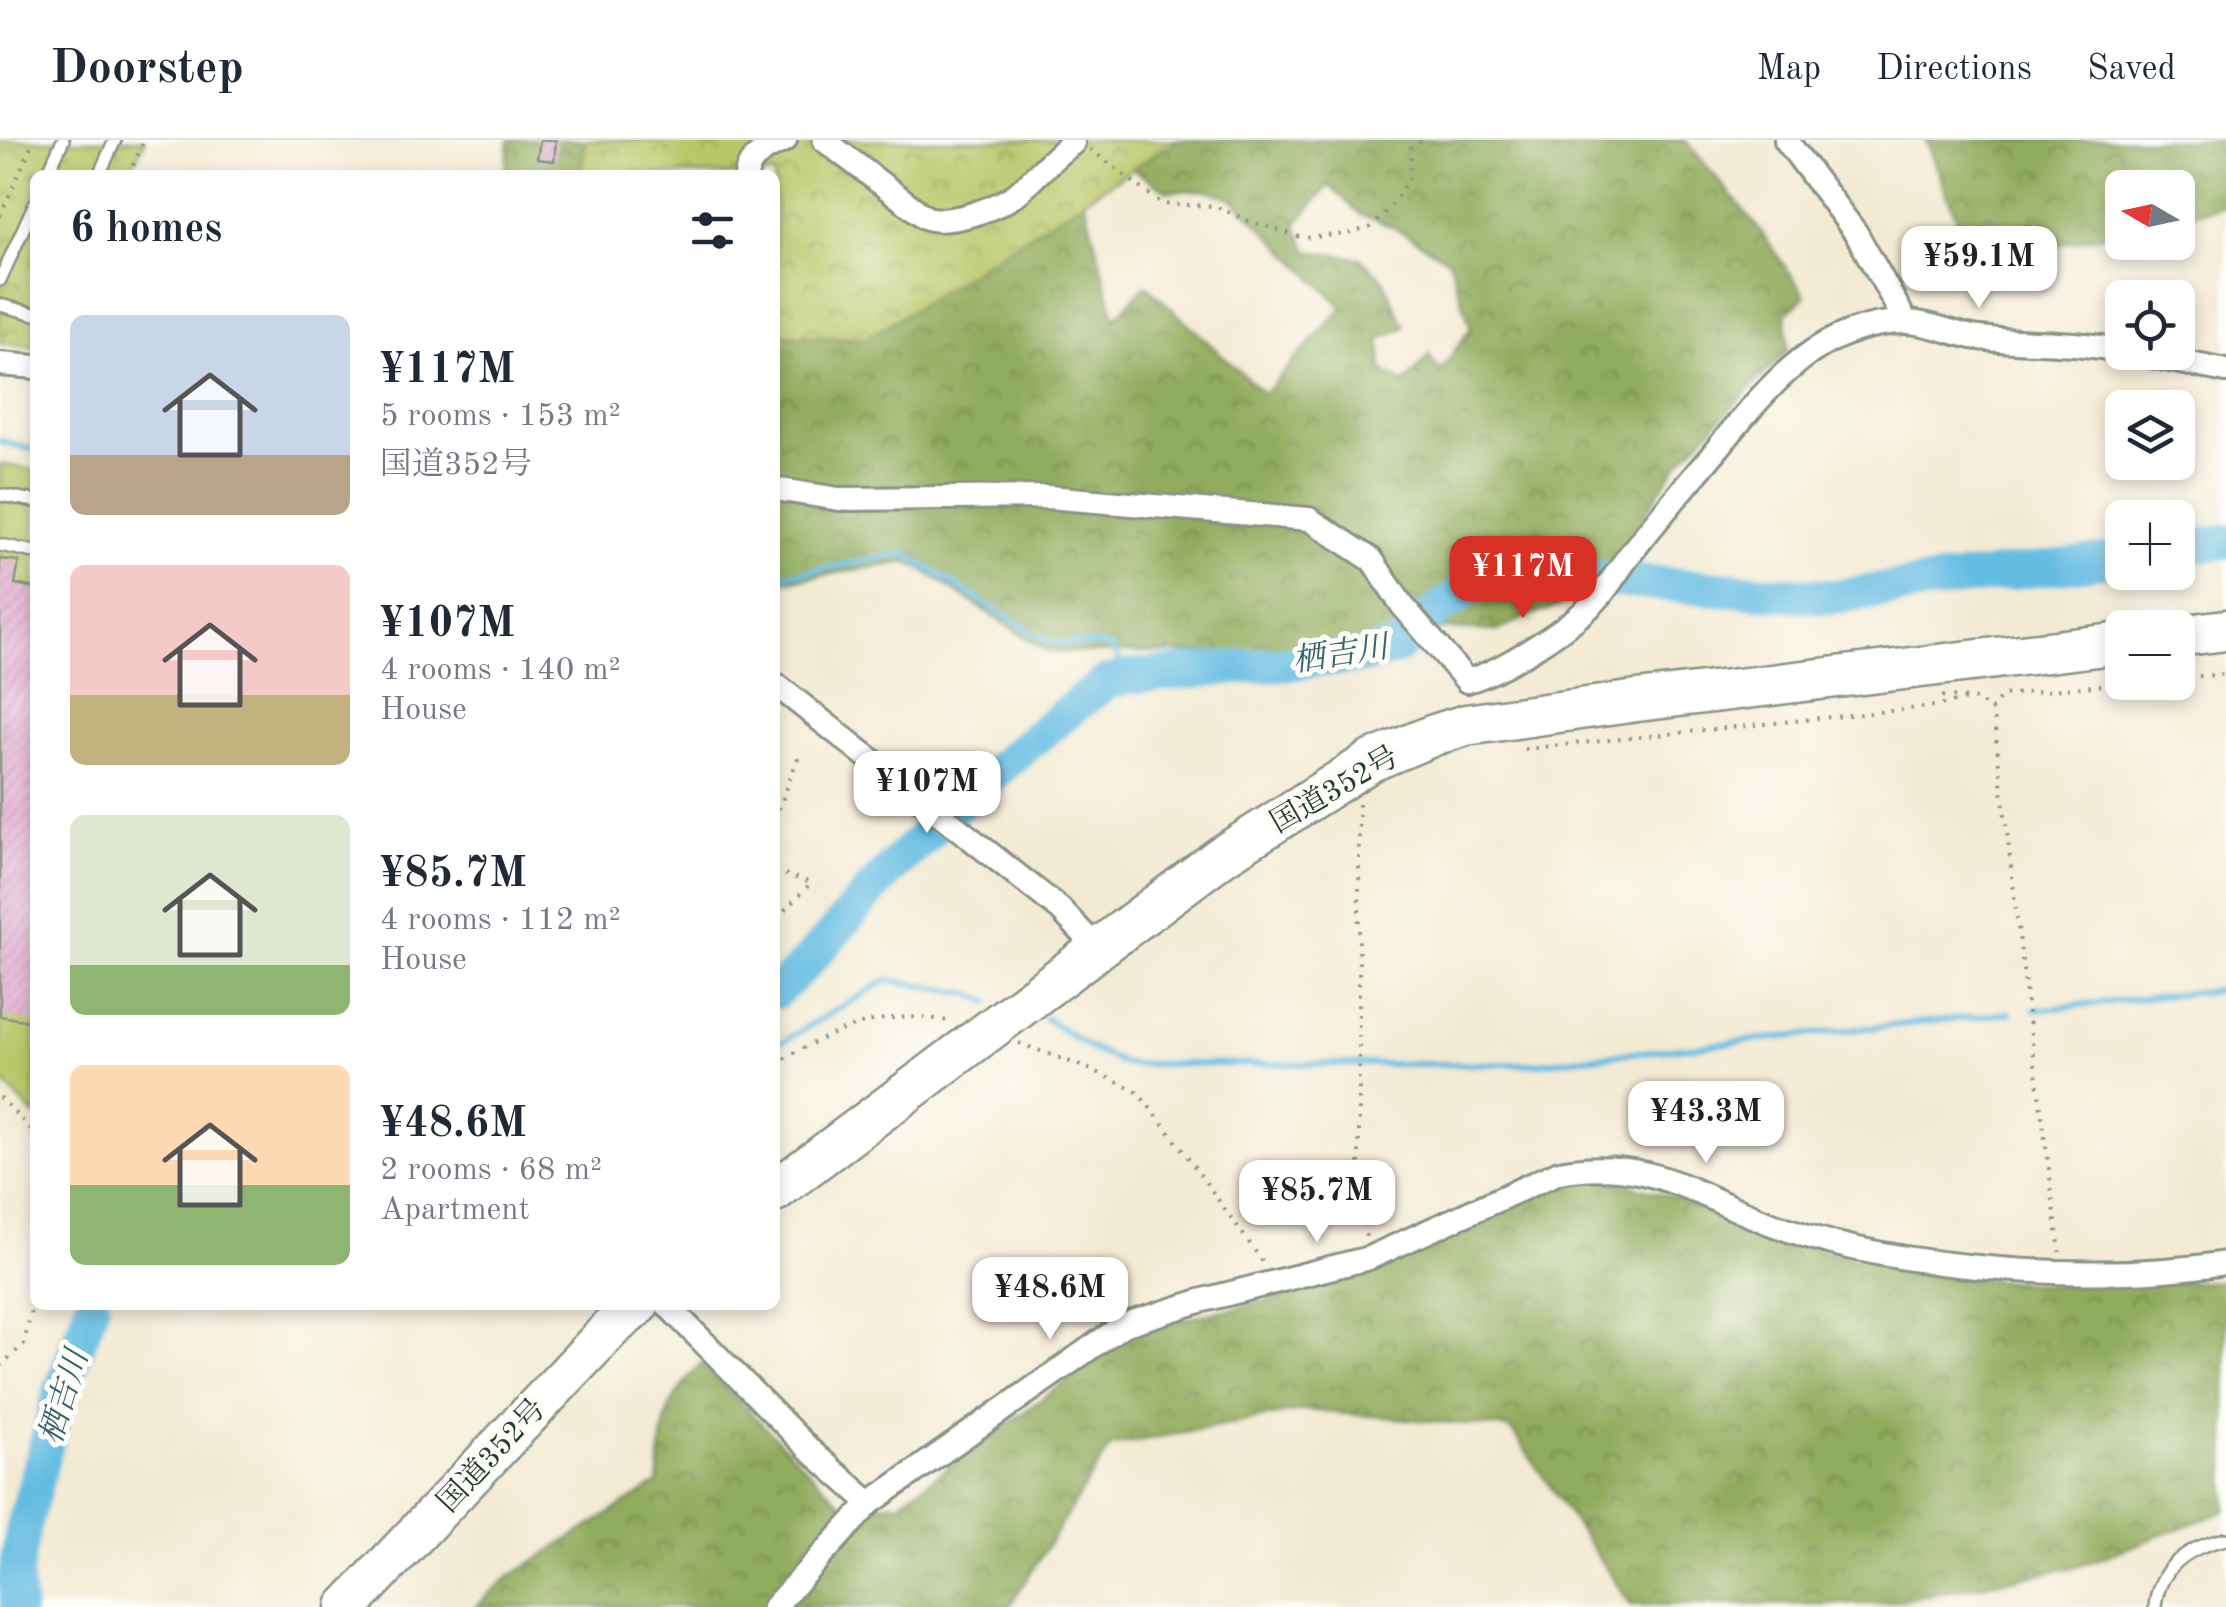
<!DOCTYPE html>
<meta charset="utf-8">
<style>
body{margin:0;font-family:"Old Standard TT","Noto Serif JP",serif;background:#f6f6f7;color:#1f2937;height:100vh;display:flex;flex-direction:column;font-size:38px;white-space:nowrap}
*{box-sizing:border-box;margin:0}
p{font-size:32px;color:#747a83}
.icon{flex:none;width:55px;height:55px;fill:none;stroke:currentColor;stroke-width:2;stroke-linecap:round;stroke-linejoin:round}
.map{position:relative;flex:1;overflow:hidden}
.details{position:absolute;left:30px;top:30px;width:750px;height:1140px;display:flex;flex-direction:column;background:#fff;border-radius:15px;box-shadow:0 5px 15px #0003}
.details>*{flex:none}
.needle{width:65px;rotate:279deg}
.controls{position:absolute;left:2105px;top:30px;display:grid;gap:20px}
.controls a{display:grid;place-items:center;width:90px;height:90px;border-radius:15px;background:#fff;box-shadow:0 5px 15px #0003;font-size:50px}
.price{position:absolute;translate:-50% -85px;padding:0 22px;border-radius:20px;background:#fff;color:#222;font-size:32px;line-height:65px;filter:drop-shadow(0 2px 5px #0008)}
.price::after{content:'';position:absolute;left:50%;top:60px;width:30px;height:22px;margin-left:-15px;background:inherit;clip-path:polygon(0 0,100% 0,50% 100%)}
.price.current{background:#d93025;color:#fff}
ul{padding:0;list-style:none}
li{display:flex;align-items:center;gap:30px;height:250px;padding:0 40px}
li span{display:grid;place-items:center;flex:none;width:280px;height:200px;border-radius:15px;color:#555}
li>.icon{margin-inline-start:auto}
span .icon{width:120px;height:120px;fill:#fffc;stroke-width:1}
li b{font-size:42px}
h2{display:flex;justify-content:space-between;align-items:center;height:120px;padding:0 40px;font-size:42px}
header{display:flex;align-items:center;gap:60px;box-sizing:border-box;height:140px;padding:0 50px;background:#fff;border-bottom:2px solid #e0e1e3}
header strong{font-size:48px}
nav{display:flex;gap:55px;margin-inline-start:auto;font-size:35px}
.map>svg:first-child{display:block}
</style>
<header>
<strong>Doorstep</strong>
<nav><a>Map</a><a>Directions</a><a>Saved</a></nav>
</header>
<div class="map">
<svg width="2226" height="1467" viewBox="0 0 2226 1467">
<defs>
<pattern id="forest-crowns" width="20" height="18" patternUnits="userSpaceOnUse" patternTransform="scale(2.5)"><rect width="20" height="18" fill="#92ac5d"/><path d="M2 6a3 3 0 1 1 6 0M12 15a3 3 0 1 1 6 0" fill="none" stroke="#778d4e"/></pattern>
<pattern id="park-crowns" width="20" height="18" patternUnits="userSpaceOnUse" patternTransform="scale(2.5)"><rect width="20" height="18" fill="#b9c769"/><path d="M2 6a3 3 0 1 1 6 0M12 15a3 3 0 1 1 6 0" fill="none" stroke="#96a357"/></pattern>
<pattern id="building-hatch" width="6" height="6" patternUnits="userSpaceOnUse" patternTransform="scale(2.5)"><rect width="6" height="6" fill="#e3aad0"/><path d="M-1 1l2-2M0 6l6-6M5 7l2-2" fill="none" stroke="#b78caa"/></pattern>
</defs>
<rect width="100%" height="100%" fill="#fdfcf7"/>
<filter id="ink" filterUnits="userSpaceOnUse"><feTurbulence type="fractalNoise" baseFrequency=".01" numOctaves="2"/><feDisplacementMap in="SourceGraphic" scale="20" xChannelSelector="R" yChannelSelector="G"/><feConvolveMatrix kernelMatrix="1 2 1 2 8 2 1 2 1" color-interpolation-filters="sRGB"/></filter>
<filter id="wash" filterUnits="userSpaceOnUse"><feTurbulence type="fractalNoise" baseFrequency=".0048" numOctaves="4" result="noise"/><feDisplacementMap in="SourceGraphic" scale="40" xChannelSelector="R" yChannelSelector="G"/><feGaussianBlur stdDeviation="2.25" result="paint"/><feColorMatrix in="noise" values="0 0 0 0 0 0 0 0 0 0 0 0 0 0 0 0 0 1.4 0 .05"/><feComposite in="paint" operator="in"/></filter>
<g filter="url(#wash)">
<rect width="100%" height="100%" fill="#f3ead3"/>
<path fill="url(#forest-crowns)" stroke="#587448" stroke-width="2.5" fill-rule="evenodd" d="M 509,0 L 917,0 L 1064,42 L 1084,60 L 1115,178 L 1146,145 L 1264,254 L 1343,167 L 1233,59 L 1209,50 L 1167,51 L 1095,5 L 1093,0 L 1685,0 L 1759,89 L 1805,156 L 1786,173 L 1788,210 L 1679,322 L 1618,414 L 1581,458 L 1524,478 L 1498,491 L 1446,489 L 1379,500 L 1364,499 L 1348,506 L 1289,509 L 1255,517 L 1230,513 L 1048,512 L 917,426 L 904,422 L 775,443 L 775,35 L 506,35 ZM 1329,45 L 1361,75 L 1391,86 L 1449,120 L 1471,188 L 1440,232 L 1429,215 L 1405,244 L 1382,230 L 1380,199 L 1405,187 L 1382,138 L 1360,118 L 1308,111 L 1296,85 Z
M 1926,0 L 2226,0 L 2226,65 L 2178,77 L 2178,48 L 2122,48 L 2122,91 L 2005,116 L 1962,92 Z
M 1607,1038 L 1670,1056 L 1792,1103 L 1925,1135 L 2064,1145 L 2226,1141 L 2226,1371 L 2079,1426 L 1879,1464 L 1631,1465 L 1510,1288 L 1304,1270 L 1110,1306 L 1009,1467 L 475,1467 L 506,1439 L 658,1343 C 664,1284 659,1270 701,1223 L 845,1367 L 901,1362 L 1121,1201 L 1179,1180 L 1279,1158 L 1369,1132 L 1554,1047 Z"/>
<path fill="url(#park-crowns)" stroke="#6c824e" stroke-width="2.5" d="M 0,0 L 145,0 L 129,35 L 35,35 L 35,207 L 0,203 Z
M 586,0 L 1178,0 L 866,199 L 775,195 L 775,35 L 580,35 Z"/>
<path fill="#b9c769" stroke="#6c824e" stroke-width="2.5" d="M 0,324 L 35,330 L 35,976 L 0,939 Z"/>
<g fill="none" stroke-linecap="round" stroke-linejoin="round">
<path stroke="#64bce2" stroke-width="6" d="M 0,301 L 35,310
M 775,437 L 905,414 L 1049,503 L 1102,505 L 1113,509 L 1127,537
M 2035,870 L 2226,849
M 1045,878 L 1088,907 L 1125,924 L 1528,924 L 2010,873
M 775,906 L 887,840 L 971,854 L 989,862"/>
<path stroke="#64bce2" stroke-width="35" d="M 2178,409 L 2226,401
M 775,852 C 821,814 854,765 896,724 C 961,659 1031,599 1105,543 L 1127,537 L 1366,516 L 1396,508 L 1437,471 L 1486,435 L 1569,437 L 1832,457 L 2122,418
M 18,1467 L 15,1436 L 23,1389 L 60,1254 L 92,1165"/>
</g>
<g id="blocks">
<path fill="url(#building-hatch)" d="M 540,0 L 556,0 L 554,21 L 537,19 Z
M 0,419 L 19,421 L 15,444 L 35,448 L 35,882 L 0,876 Z"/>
</g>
</g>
<g filter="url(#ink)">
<use href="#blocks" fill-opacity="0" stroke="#899484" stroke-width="2.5"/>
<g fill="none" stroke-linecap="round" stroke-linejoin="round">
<g stroke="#899484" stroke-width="16">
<path id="lane" d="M 47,35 L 63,0
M 99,35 L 115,0
M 0,140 L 35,63
M 0,165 L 35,174
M 0,355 L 35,361
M 0,405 L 35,412
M 2155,1467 C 2159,1426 2188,1407 2226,1399"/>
</g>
<g stroke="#899484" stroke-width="28">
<path id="street" d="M 824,0 L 925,77 C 947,87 1002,67 1020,51 C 1038,35 1053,16 1073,3
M 1786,0 L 1856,93 L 1906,182
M 746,35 C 750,15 769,7 785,0
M 2130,212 L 2226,231
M 0,224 L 35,227
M 775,349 L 839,359 L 1048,357 L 1309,379 L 1372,420 L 1402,465 L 1467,541
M 1467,541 C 1502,532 1576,484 1600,456 C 1611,443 1620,427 1631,413 C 1657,379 1685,347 1713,314 C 1765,251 1815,183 1905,182 C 1930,182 1955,195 1979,198 C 2027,204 2075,200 2122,211
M 775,544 L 1060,769 L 1099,810
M 667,1165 L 812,1312 L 870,1363
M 774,1467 L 870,1363 L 1123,1185 L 1200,1161 L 1369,1118 L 1559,1032 C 1654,1015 1699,1059 1783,1088 C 1904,1131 2099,1143 2226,1123"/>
</g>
<g stroke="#899484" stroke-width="45">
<path id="highway" d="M 2178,496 L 2226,490
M 775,1051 L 1222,716 L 1371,621 L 1434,595 L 1466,585 L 1637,561 L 2122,503
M 347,1467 L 611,1188 L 638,1165"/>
</g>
<path stroke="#899484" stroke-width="4" stroke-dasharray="2.5 8" stroke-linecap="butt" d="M 1090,9 L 1162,64 L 1215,66 L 1246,80 L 1303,98 L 1347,94 L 1372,87 L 1394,62 L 1410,36 L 1411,7 L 1423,0
M 129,35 L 144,0
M 0,76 L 34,0
M 2178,538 L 2226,534
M 1942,556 L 1977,559 L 1993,572 L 2027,864 L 2060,1112
M 1991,570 L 2003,555 L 2133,542
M 1524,609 L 1928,567 L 1966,560
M 1359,664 L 1359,1020 L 1366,1099
M 775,679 L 799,615
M 775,731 L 811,743 L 775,780
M 1019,903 L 1097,932 L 1137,952 L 1168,990 L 1263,1122
M 775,924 C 835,889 882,867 953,882
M 0,957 L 35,994
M 0,1226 L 24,1204 L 35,1150"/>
<use href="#lane" stroke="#fff" stroke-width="11"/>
<use href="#street" stroke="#fff" stroke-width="22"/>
<use href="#highway" stroke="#fff" stroke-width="40"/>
</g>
</g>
<g text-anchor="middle" stroke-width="10" stroke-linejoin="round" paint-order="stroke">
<g font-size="30" fill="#1f3d34" stroke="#fdfcf7">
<text transform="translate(1334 649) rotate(-30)" y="10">国道352号</text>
<text transform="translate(491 1315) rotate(-47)" y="10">国道352号</text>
</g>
<g font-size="32" font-style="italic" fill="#346368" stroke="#fdfcf7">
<text transform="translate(1340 513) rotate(-9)" y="11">栖吉川</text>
<text transform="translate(63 1257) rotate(-73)" y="11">栖吉川</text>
</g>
</g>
</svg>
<div class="controls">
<a><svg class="needle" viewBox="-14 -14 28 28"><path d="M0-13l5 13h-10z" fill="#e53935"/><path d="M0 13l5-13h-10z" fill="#747a83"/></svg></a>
<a><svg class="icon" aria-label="locate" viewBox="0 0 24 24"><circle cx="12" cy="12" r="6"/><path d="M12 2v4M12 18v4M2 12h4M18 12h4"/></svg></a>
<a><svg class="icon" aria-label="layers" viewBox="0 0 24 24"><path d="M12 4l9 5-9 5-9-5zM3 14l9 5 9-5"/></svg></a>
<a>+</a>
<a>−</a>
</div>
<b class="price" style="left:1979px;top:171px">¥59.1M</b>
<b class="price current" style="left:1523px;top:481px">¥117M</b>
<b class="price" style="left:927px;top:696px">¥107M</b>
<b class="price" style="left:1706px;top:1026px">¥43.3M</b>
<b class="price" style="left:1317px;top:1105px">¥85.7M</b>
<b class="price" style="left:1050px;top:1202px">¥48.6M</b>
<section class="details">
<h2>6 homes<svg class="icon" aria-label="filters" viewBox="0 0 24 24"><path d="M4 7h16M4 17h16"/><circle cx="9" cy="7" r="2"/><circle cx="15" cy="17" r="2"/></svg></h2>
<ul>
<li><span style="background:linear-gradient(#c9d6e8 70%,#b9a48a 0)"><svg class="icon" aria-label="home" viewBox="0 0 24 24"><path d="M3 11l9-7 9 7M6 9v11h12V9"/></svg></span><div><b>¥117M</b><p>5 rooms · 153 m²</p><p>国道352号</p></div></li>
<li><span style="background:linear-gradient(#f6c9c9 65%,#c2b280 0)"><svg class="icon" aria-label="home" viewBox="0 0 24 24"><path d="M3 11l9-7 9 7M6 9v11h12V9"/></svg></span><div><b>¥107M</b><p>4 rooms · 140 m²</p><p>House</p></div></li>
<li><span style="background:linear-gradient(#dfe7d0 75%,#8fb573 0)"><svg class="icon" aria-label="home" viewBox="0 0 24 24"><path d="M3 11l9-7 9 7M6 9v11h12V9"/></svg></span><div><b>¥85.7M</b><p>4 rooms · 112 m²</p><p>House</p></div></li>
<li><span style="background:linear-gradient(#ffd9b3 60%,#8fb573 0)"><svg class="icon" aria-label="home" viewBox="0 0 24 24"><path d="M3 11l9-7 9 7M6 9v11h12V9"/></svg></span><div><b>¥48.6M</b><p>2 rooms · 68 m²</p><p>Apartment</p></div></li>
</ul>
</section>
</div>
